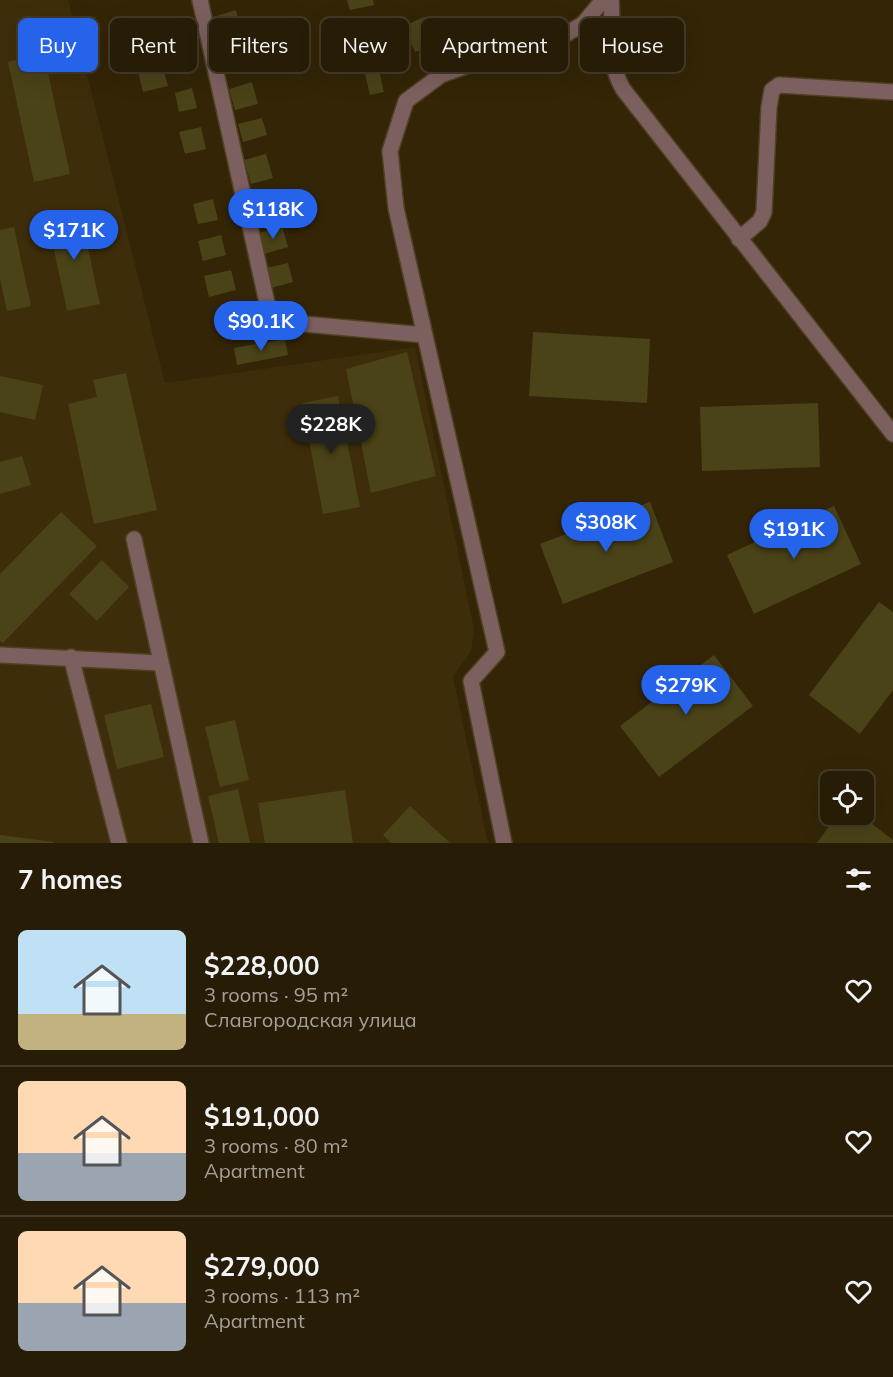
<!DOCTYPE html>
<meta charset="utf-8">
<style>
body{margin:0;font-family:Mulish,sans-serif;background:#332913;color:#f1f3f6;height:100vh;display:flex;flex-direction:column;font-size:22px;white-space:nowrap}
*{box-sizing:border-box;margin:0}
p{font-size:20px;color:#a4a19a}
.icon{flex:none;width:33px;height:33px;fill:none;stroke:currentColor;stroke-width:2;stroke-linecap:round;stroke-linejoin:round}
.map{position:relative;height:843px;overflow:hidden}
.side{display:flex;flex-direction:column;background:#271c05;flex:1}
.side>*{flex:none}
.top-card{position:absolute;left:18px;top:18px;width:858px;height:54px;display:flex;gap:12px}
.fabs{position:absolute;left:820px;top:771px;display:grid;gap:12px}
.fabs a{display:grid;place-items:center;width:54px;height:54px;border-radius:9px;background:#271c05;box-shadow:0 6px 24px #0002,0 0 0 2px #433a27;font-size:30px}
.price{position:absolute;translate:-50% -51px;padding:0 14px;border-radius:21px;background:#2563eb;color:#fff;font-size:20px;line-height:39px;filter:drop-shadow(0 2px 3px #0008)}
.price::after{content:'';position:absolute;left:50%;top:36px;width:18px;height:14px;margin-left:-9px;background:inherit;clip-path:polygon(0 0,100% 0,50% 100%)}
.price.on{background:#222;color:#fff}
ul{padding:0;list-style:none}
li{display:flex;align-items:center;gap:18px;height:150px;padding:0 18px}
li+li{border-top:2px solid #433a27}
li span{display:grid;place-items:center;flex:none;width:168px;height:120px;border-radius:9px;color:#555}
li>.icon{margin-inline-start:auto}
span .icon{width:72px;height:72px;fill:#fffc;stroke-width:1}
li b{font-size:26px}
h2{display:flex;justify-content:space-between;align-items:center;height:72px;padding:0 18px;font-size:26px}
.pill{padding:0 21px;border-radius:9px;background:#271c05;box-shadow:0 6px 24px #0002,0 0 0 2px #433a27;font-size:21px;line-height:54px}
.pill.on{background:#2563eb;color:#fff}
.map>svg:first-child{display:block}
</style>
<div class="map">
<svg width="893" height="843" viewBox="0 0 893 843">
<rect width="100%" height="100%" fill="#342507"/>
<path fill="#3e2d0a" d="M 0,0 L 68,0 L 165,383 L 415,347 L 474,629 L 471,651 L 453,677 L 488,843 L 0,843 Z"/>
<path fill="#4a4318" d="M 347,0 L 373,0 L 374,5 L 350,10 Z
M 236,10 L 242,33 L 219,39 L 213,17 Z
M 424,17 L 435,44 L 415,52 L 404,26 Z
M 177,18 L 183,39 L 161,44 L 156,24 Z
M 243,45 L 250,68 L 229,74 L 223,50 Z
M 159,53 L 168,86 L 143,92 L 135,59 Z
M 44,54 L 70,174 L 34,182 L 8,62 Z
M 378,66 L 384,92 L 370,95 L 364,69 Z
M 252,82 L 258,104 L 235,110 L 229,89 Z
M 192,88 L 197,108 L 179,112 L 175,93 Z
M 262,118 L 267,135 L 243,142 L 238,124 Z
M 201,127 L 206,149 L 185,154 L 179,132 Z
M 266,154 L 273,178 L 251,184 L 244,160 Z
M 274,191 L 279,210 L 257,216 L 252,197 Z
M 213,199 L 218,220 L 198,224 L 193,204 Z
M 80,211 L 100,304 L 67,311 L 47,218 Z
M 282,226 L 288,247 L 264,254 L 259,233 Z
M 14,227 L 31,306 L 7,311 L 0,279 L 0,230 Z
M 221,235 L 226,255 L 203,261 L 198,241 Z
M 288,263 L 293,282 L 271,288 L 266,268 Z
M 231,270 L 236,290 L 209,297 L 204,276 Z
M 248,317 L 253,336 L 235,340 L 230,321 Z
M 533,332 L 650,339 L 647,403 L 529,396 Z
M 285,339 L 288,355 L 237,365 L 234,348 Z
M 407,352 L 436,476 L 371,493 L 346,369 Z
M 126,373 L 157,510 L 94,524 L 68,404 L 97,397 L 93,380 Z
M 0,376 L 43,385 L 35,420 L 0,412 Z
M 338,396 L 360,507 L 323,514 L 302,403 Z
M 818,403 L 820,467 L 702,471 L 700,407 Z
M 22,456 L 31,485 L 0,494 L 0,462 Z
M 650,502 L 673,562 L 563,604 L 540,544 Z
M 834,506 L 861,564 L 754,614 L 727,555 Z
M 61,512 L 97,546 L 3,643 L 0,641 L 0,574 Z
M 102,560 L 129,587 L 97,621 L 69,594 Z
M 879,602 L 893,612 L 893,690 L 860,734 L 809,695 Z
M 714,655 L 753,706 L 659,777 L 620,726 Z
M 151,704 L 164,757 L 117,769 L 104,715 Z
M 235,720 L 249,780 L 220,787 L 205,727 Z
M 238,789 L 250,843 L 219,843 L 208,796 Z
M 345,790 L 353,843 L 265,843 L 258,803 Z
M 410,806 L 450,843 L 391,843 L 383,835 Z
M 838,814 L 859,814 L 893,840 L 893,843 L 817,843 Z
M 0,835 L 54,842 L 54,843 L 0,843 Z"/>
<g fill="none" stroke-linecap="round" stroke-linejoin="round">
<g stroke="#504123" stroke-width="18">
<path id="minor" d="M 200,0 L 271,321 L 425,335
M 611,0 C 614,32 606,60 623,89 L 893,434
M 739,239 L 760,221 L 764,212 L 769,107 L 772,90 L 779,85 L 893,92
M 134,539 L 201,843
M 0,655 L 161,663
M 71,657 L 119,843
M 504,843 L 471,681 L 497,652 L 396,208 L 390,151 L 406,101 L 441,75 L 489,58 L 556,40 L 583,24 L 603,0"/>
</g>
<use href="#minor" stroke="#7c605f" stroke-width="15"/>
</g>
</svg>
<div class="fabs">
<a><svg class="icon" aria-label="locate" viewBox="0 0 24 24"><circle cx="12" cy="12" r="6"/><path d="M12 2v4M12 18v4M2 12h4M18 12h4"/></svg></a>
</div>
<b class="price" style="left:273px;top:240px">$118K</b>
<b class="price" style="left:74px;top:261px">$171K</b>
<b class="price" style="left:261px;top:352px">$90.1K</b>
<b class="price on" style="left:331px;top:455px">$228K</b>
<b class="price" style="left:606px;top:553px">$308K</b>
<b class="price" style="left:794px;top:560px">$191K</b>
<b class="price" style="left:686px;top:716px">$279K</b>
<div class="top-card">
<a class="pill on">Buy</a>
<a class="pill">Rent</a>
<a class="pill">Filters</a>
<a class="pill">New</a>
<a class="pill">Apartment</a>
<a class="pill">House</a>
</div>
</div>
<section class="side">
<h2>7 homes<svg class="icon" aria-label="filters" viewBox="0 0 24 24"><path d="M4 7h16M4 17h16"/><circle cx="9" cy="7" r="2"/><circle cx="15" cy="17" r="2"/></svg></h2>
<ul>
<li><span style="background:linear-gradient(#bfe0f5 70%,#c2b280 0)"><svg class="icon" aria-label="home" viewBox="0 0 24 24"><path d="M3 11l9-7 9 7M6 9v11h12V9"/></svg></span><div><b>$228,000</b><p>3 rooms · 95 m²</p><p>Славгородская улица</p></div><svg class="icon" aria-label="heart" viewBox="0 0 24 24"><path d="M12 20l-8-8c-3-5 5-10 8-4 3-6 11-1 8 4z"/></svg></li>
<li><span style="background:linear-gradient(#ffd9b3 60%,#9aa5b1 0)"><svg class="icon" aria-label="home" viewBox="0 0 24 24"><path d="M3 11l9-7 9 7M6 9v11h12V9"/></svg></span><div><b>$191,000</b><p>3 rooms · 80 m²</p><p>Apartment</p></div><svg class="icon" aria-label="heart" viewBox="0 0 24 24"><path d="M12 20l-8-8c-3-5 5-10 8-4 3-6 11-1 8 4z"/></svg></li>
<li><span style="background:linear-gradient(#ffd9b3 60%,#9aa5b1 0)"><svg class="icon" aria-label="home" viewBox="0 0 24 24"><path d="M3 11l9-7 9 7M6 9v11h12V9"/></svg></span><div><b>$279,000</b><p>3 rooms · 113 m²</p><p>Apartment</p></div><svg class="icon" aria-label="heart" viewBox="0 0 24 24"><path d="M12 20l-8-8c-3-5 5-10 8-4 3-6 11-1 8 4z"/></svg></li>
</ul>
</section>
